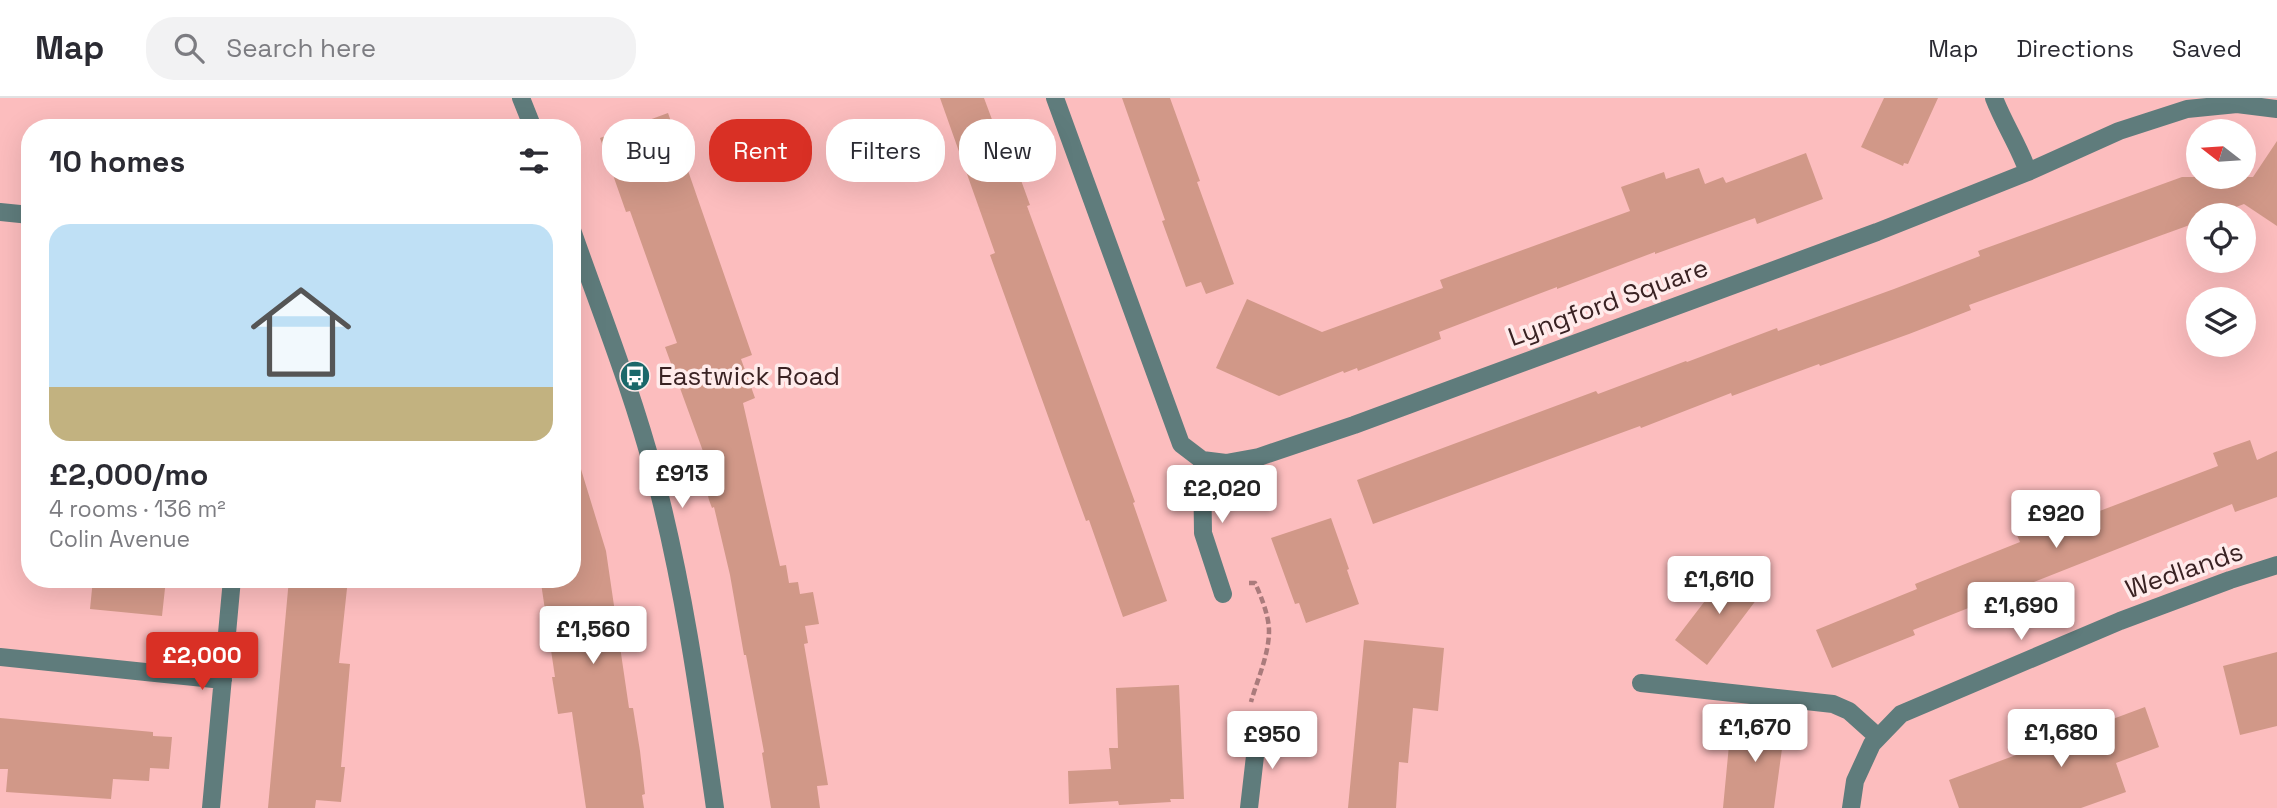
<!DOCTYPE html>
<meta charset="utf-8">
<style>
body{margin:0;font-family:"Space Grotesk",sans-serif;background:#f2f2f3;color:#2b2b33;height:100vh;display:flex;flex-direction:column;font-size:26px;white-space:nowrap}
*{box-sizing:border-box;margin:0}
p{font-size:23px;color:#7c7c81}
.icon{flex:none;width:38px;height:38px;fill:none;stroke:currentColor;stroke-width:2;stroke-linecap:round;stroke-linejoin:round}
.map{position:relative;flex:1;overflow:hidden}
.sheet{position:absolute;left:21px;top:21px;width:560px;height:469px;display:flex;flex-direction:column;background:#fff;border-radius:28px;box-shadow:0 7px 28px #0002}
.sheet>*{flex:none}
.guide{position:absolute;left:602px;top:21px;width:665px;height:63px;display:flex;gap:14px}
.needle{width:46px;rotate:287deg}
.tools{position:absolute;left:2186px;top:21px;display:grid;gap:14px}
.tools a{display:grid;place-items:center;width:70px;height:70px;border-radius:50%;background:#fff;box-shadow:0 7px 28px #0002;font-size:35px}
.price{position:absolute;translate:-50% -60px;padding:0 16px;border-radius:7px;background:#fff;color:#222;font-size:23px;line-height:46px;filter:drop-shadow(0 2px 4px #0008)}
.price::after{content:'';position:absolute;left:50%;top:42px;width:21px;height:16px;margin-left:-10px;background:inherit;clip-path:polygon(0 0,100% 0,50% 100%)}
.price.on{background:#d93025;color:#fff}
ul{padding:0;list-style:none}
li{display:grid;align-content:center;gap:14px;height:371px;padding:0 28px}
li+li{border-top:2px solid #e1e1e2}
li span{display:grid;place-items:center;height:217px;border-radius:21px;color:#555}
li>.icon{margin-inline-start:auto}
span .icon{width:126px;height:126px;fill:#fffc;stroke-width:1}
li b{font-size:30px}
h2{display:flex;justify-content:space-between;align-items:center;height:84px;padding:0 28px;font-size:30px}
.pill{padding:0 24px;border-radius:28px;background:#fff;box-shadow:0 7px 28px #0002;font-size:24px;line-height:63px}
.pill.on{background:#d93025;color:#fff}
header{display:flex;align-items:center;gap:42px;box-sizing:border-box;height:98px;padding:0 35px;background:#fff;border-bottom:2px solid #e1e1e2}
header strong{font-size:33px}
nav{display:flex;gap:38px;margin-inline-start:auto;font-size:24px}
.search{width:490px;height:63px;background:#f2f2f3;display:flex;align-items:center;gap:18px;box-sizing:border-box;padding:0 24px;border-radius:28px;color:#7c7c81;font-size:26px}
.map>svg:first-child{display:block}
</style>
<header>
<strong>Map</strong>
<div class="search"><svg class="icon" aria-label="search" viewBox="0 0 24 24"><circle cx="10" cy="10" r="6"/><path d="M15 15l6 6"/></svg>Search here</div>
<nav><a>Map</a><a>Directions</a><a>Saved</a></nav>
</header>
<div class="map">
<svg width="2277" height="710" viewBox="0 0 2277 710">
<rect width="100%" height="100%" fill="#fcbdbe"/>
<path fill="#d19888" d="M 940,0 L 984,0 L 1000,43 L 1006,41 L 1030,107 L 1027,108 L 1135,404 L 1133,405 L 1167,503 L 1123,519 L 1089,422 L 1086,423 L 1062,357 L 990,157 L 995,155 Z
M 1122,0 L 1170,0 L 1200,83 L 1197,84 L 1234,186 L 1206,196 L 1201,184 L 1186,189 L 1162,123 L 1165,122 Z
M 1884,0 L 1938,0 L 1908,66 L 1904,65 L 1903,68 L 1861,49 Z
M 668,15 L 752,257 L 741,261 L 755,300 L 743,305 L 780,468 L 786,467 L 789,485 L 798,484 L 800,496 L 813,494 L 819,526 L 805,528 L 808,545 L 804,546 L 828,687 L 817,688 L 820,710 L 771,710 L 762,655 L 764,654 L 746,557 L 744,557 L 730,477 L 714,409 L 712,410 L 709,402 L 698,357 L 704,356 L 665,249 L 677,245 L 630,113 L 626,114 L 600,40 Z
M 2277,43 L 2277,128 L 2244,106 L 2215,117 L 2198,117 L 2198,124 L 1969,207 L 1971,212 L 1909,236 L 1820,268 L 1819,266 L 1732,298 L 1731,295 L 1641,330 L 1640,328 L 1373,426 L 1357,382 L 1596,293 L 1598,296 L 1686,263 L 1687,264 L 1777,230 L 1778,233 L 1894,191 L 1980,158 L 1978,153 L 2182,79 L 2253,79 Z
M 1806,55 L 1823,101 L 1757,126 L 1755,120 L 1655,156 L 1655,154 L 1557,191 L 1557,189 L 1439,234 L 1441,241 L 1358,273 L 1357,270 L 1344,275 L 1343,273 L 1279,298 L 1216,270 L 1247,201 L 1322,234 L 1443,190 L 1440,182 L 1630,113 L 1621,89 L 1664,74 L 1666,81 L 1699,70 L 1705,86 L 1723,79 L 1726,85 Z
M 2250,342 L 2257,362 L 2277,353 L 2277,399 L 2235,414 L 2232,406 L 2173,429 L 1913,532 L 1915,537 L 1832,570 L 1816,532 L 1917,491 L 1915,486 L 2020,444 L 2012,426 L 2089,394 L 2097,414 L 2218,368 L 2213,355 Z
M 580,368 L 606,453 L 629,610 L 633,610 L 640,653 L 645,696 L 642,697 L 644,710 L 586,710 L 572,614 L 558,616 L 552,579 L 555,579 L 541,485 L 572,481 L 572,369 Z
M 1331,420 L 1349,471 L 1347,472 L 1359,506 L 1306,525 L 1299,505 L 1295,506 L 1271,440 Z
M 1731,469 L 1763,493 L 1707,567 L 1675,542 Z
M 93,481 L 166,481 L 162,518 L 90,511 Z
M 289,481 L 348,481 L 339,565 L 350,566 L 341,669 L 345,669 L 341,704 L 316,702 L 315,710 L 268,710 Z
M 1364,542 L 1444,550 L 1438,613 L 1413,610 L 1408,665 L 1399,664 L 1396,710 L 1348,710 Z
M 2277,554 L 2277,628 L 2240,637 L 2223,568 Z
M 1179,587 L 1184,701 L 1170,701 L 1171,704 L 1119,707 L 1118,703 L 1069,706 L 1068,673 L 1111,671 L 1109,650 L 1118,650 L 1116,590 Z
M 2145,609 L 2159,649 L 2116,665 L 2126,694 L 2081,710 L 1959,710 L 1949,682 Z
M 1746,616 L 1786,621 L 1774,710 L 1723,710 L 1729,647 L 1742,649 Z
M 0,620 L 153,634 L 153,638 L 172,639 L 169,671 L 150,670 L 149,683 L 113,681 L 111,701 L 6,694 L 8,671 L 0,671 Z"/>
<g fill="none" stroke-linecap="round" stroke-linejoin="round">
<path stroke="#aa7b7c" stroke-width="4.5" stroke-dasharray="7 3.5" stroke-linecap="butt" d="M 1249,485 L 1255,485 C 1261,498 1269,518 1269,533 C 1269,557 1257,582 1251,604"/>
<path stroke="#5f7c7c" stroke-width="18" d="M 521,0 L 533,30
M 1055,0 L 1181,346 L 1202,362 L 1226,365 L 1259,359 L 1354,327 L 1877,134 L 2028,74 L 2119,33 L 2187,11 L 2237,6 L 2277,11
M 1994,0 C 2004,26 2019,48 2028,74
M 0,114 L 30,117
M 572,132 C 600,212 632,292 654,375 C 683,484 699,598 715,710
M 1202,362 L 1203,435 L 1223,496
M 0,559 L 223,582
M 1641,585 L 1833,606 L 1849,613 L 1878,639
M 211,710 L 232,481
M 1249,710 L 1258,632
M 1851,710 L 1855,683 L 1872,646 L 1901,616 L 2120,523 L 2230,482 L 2277,467"/>
</g>
<defs>
<g id="bus-disc" transform="scale(1.575)"><circle r="9.5" fill="#1b686a" stroke="#ffebeb"/><path d="M-5-6H5V4H4V6H2V4H-2V6H-4V4H-5ZM-3.5-4V0h7V-4ZM-3.5 1.2v1.5H-2V1.2ZM2 1.2v1.5H3.5V1.2Z" fill="#fff"/></g>
</defs>
<g fill-rule="evenodd">
<use href="#bus-disc" x="635" y="278"/>
</g>
<g text-anchor="middle" stroke-width="7" stroke-linejoin="round" paint-order="stroke">
<g font-size="26" fill="#3a2223" stroke="#ffebeb">
<text transform="translate(1608 204) rotate(-20)" y="9">Lyngford Square</text>
<text transform="translate(2184 472) rotate(-19)" y="9">Wedlands</text>
</g>
<g font-size="26" fill="#3a2223" stroke="#ffebeb" text-anchor="start">
<text x="658" y="287">Eastwick Road</text>
</g>
</g>
</svg>
<div class="tools">
<a><svg class="needle" viewBox="-14 -14 28 28"><path d="M0-13l5 13h-10z" fill="#e53935"/><path d="M0 13l5-13h-10z" fill="#7c7c81"/></svg></a>
<a><svg class="icon" aria-label="locate" viewBox="0 0 24 24"><circle cx="12" cy="12" r="6"/><path d="M12 2v4M12 18v4M2 12h4M18 12h4"/></svg></a>
<a><svg class="icon" aria-label="layers" viewBox="0 0 24 24"><path d="M12 4l9 5-9 5-9-5zM3 14l9 5 9-5"/></svg></a>
</div>
<b class="price" style="left:682px;top:412px">£913</b>
<b class="price" style="left:1222px;top:427px">£2,020</b>
<b class="price" style="left:2056px;top:452px">£920</b>
<b class="price" style="left:1719px;top:518px">£1,610</b>
<b class="price" style="left:2021px;top:544px">£1,690</b>
<b class="price" style="left:593px;top:568px">£1,560</b>
<b class="price on" style="left:202px;top:594px">£2,000</b>
<b class="price" style="left:1755px;top:666px">£1,670</b>
<b class="price" style="left:2061px;top:671px">£1,680</b>
<b class="price" style="left:1272px;top:673px">£950</b>
<div class="guide">
<a class="pill">Buy</a>
<a class="pill on">Rent</a>
<a class="pill">Filters</a>
<a class="pill">New</a>
</div>
<section class="sheet">
<h2>10 homes<svg class="icon" aria-label="filters" viewBox="0 0 24 24"><path d="M4 7h16M4 17h16"/><circle cx="9" cy="7" r="2"/><circle cx="15" cy="17" r="2"/></svg></h2>
<ul>
<li><span style="background:linear-gradient(#bfe0f5 75%,#c2b280 0)"><svg class="icon" aria-label="home" viewBox="0 0 24 24"><path d="M3 11l9-7 9 7M6 9v11h12V9"/></svg></span><div><b>£2,000/mo</b><p>4 rooms · 136 m²</p><p>Colin Avenue</p></div></li>
</ul>
</section>
</div>
